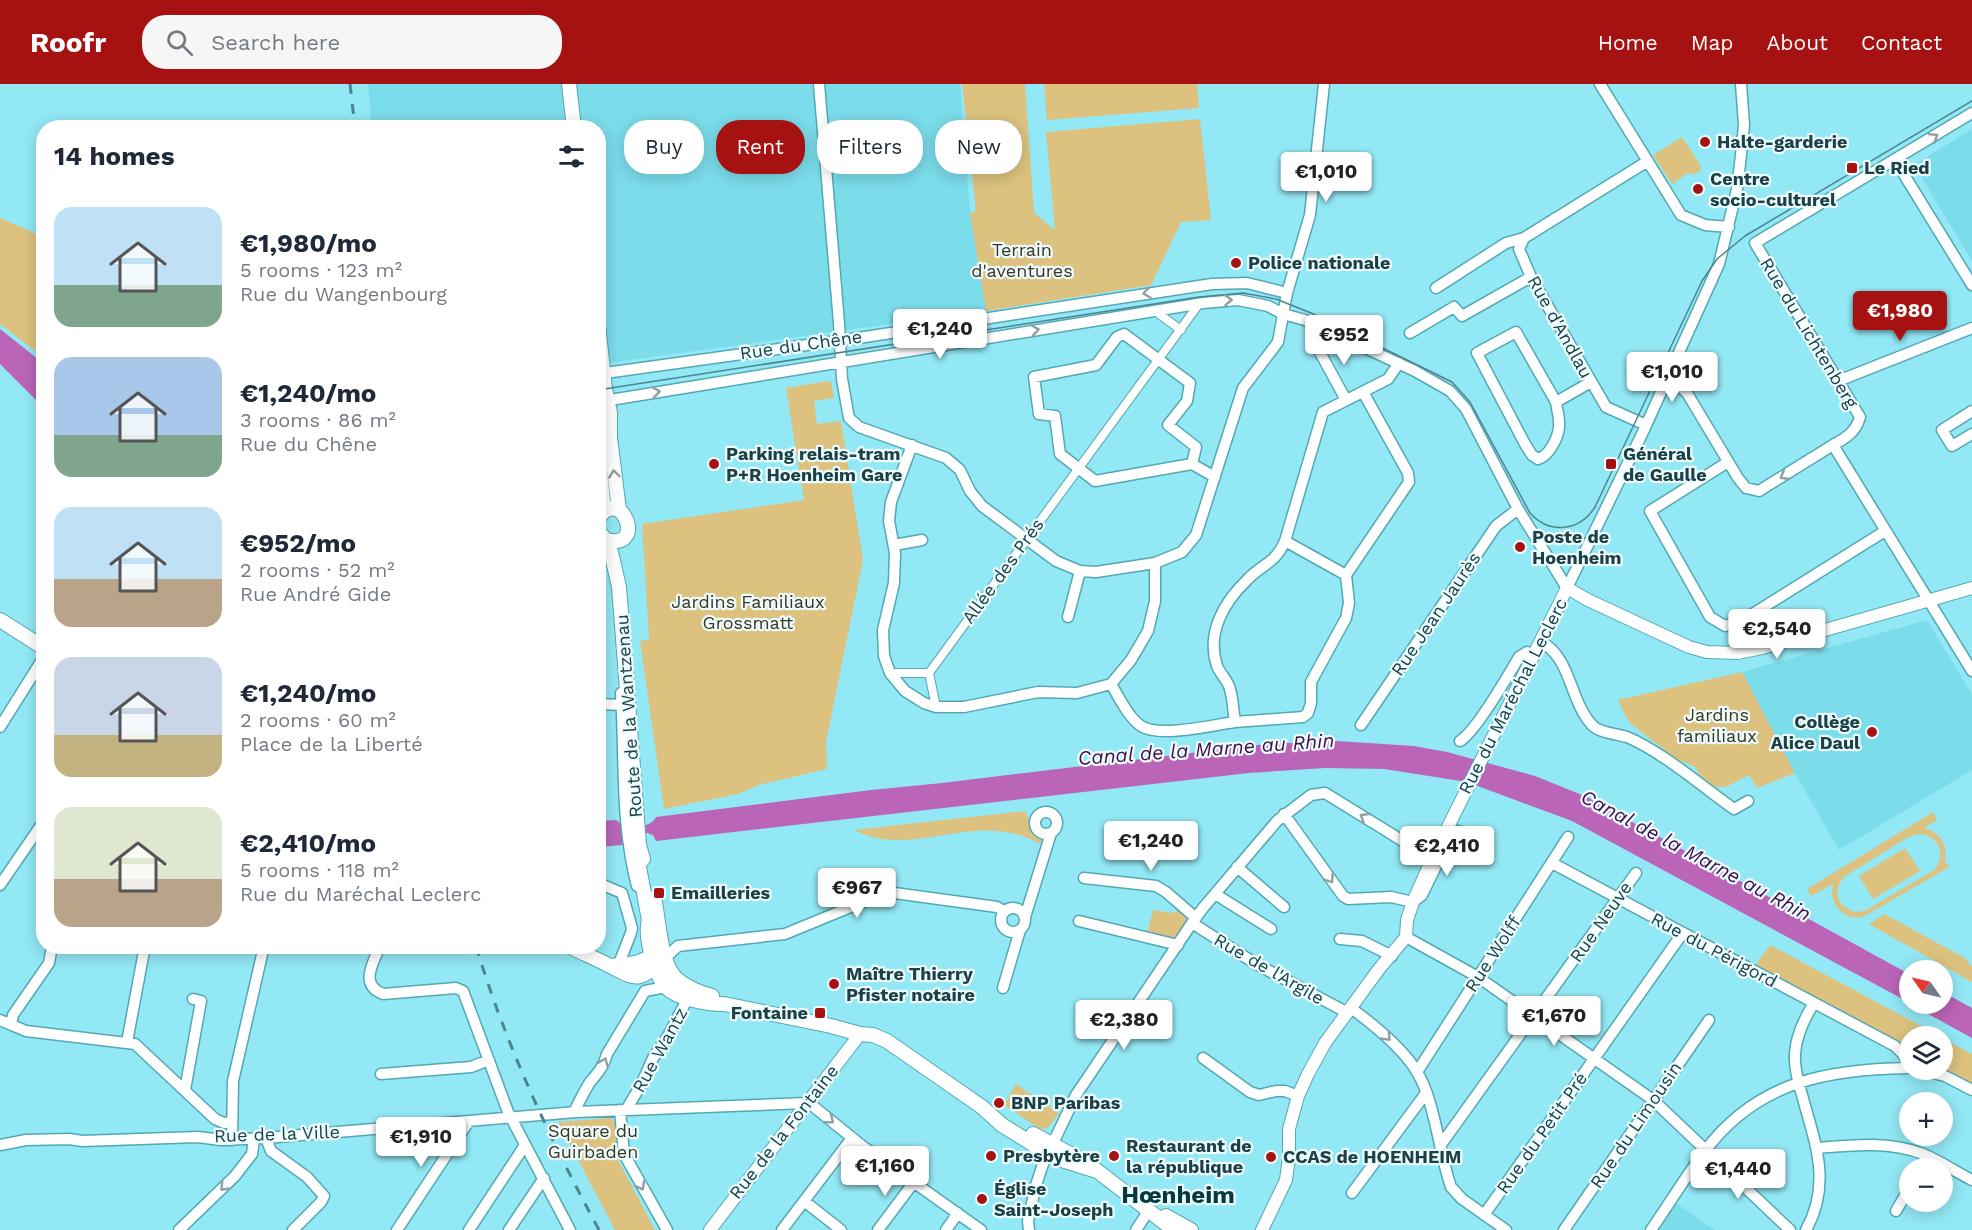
<!DOCTYPE html>
<meta charset="utf-8">
<style>
body{margin:0;font-family:"Work Sans",sans-serif;background:#f6f6f7;color:#1f2937;height:100vh;display:flex;flex-direction:column;font-size:22px;white-space:nowrap}
*{box-sizing:border-box;margin:0}
p{font-size:20px;color:#747a83}
.icon{flex:none;width:33px;height:33px;fill:none;stroke:currentColor;stroke-width:2;stroke-linecap:round;stroke-linejoin:round}
.map{position:relative;flex:1;overflow:hidden}
.sheet{position:absolute;left:36px;top:36px;width:570px;height:834px;display:flex;flex-direction:column;background:#fff;border-radius:24px;box-shadow:0 3px 15px #0003}
.sheet>*{flex:none}
.guide{position:absolute;left:624px;top:36px;width:570px;height:54px;display:flex;gap:12px}
.needle{width:39px;rotate:304deg}
.controls{position:absolute;left:1899px;top:876px;display:grid;gap:12px}
.controls a{display:grid;place-items:center;width:54px;height:54px;border-radius:50%;background:#fff;box-shadow:0 3px 15px #0003;font-size:30px}
.price{position:absolute;translate:-50% -51px;padding:0 14px;border-radius:6px;background:#fff;color:#222;font-size:20px;line-height:39px;filter:drop-shadow(0 2px 3px #0008)}
.price::after{content:'';position:absolute;left:50%;top:36px;width:18px;height:14px;margin-left:-9px;background:inherit;clip-path:polygon(0 0,100% 0,50% 100%)}
.price.current{background:#a61112;color:#fff}
ul{padding:0;list-style:none}
li{display:flex;align-items:center;gap:18px;height:150px;padding:0 18px}
li span{display:grid;place-items:center;flex:none;width:168px;height:120px;border-radius:18px;color:#555}
li>.icon{margin-inline-start:auto}
span .icon{width:72px;height:72px;fill:#fffc;stroke-width:1}
li b{font-size:26px}
h2{display:flex;justify-content:space-between;align-items:center;height:72px;padding:0 18px;font-size:26px}
.pill{padding:0 21px;border-radius:24px;background:#fff;box-shadow:0 3px 15px #0003;font-size:21px;line-height:54px}
.pill.current{background:#a61112;color:#fff}
header{display:flex;align-items:center;gap:36px;box-sizing:border-box;height:84px;padding:0 30px;background:#a61112;color:#fff}
header strong{font-size:28px}
nav{display:flex;gap:33px;margin-inline-start:auto;font-size:21px}
.search{width:420px;height:54px;background:#f6f6f7;display:flex;align-items:center;gap:15px;box-sizing:border-box;padding:0 21px;border-radius:24px;color:#747a83;font-size:22px}
.map>svg:first-child{display:block}
</style>
<header>
<strong>Roofr</strong>
<div class="search"><svg class="icon" aria-label="search" viewBox="0 0 24 24"><circle cx="10" cy="10" r="6"/><path d="M15 15l6 6"/></svg>Search here</div>
<nav><a>Home</a><a>Map</a><a>About</a><a>Contact</a></nav>
</header>
<div class="map">
<svg width="1972" height="1146" viewBox="0 0 1972 1146">
<rect width="100%" height="100%" fill="#93e8f5"/>
<path fill="#7bdcea" d="M 368,0 L 960,0 L 970,129 L 986,227 L 608,279 L 598,214 L 598,44 L 372,43 Z
M 1972,45 L 1972,177 L 1914,81 Z
M 1927,536 L 1972,610 L 1972,686 L 1839,766 L 1795,689 L 1742,588 Z
M 1676,1119 L 1715,1146 L 1658,1146 Z"/>
<path fill="#ddc27f" fill-rule="evenodd" d="M 962,0 L 1025,0 L 1034,129 L 1055,146 L 1046,48 L 1200,35 L 1211,136 L 1181,138 L 1151,201 L 986,227 L 970,129 L 976,127 Z
M 1044,0 L 1197,0 L 1199,24 L 1047,36 Z
M 1682,53 L 1701,82 L 1700,87 L 1693,91 L 1690,88 L 1672,100 L 1653,71 Z
M 0,134 L 43,153 L 43,273 L 0,240 Z
M 828,297 L 831,298 L 834,314 L 814,317 L 817,340 L 841,337 L 863,476 L 826,658 L 827,685 L 759,701 L 738,710 L 664,725 L 640,557 L 649,556 L 642,440 L 804,416 L 786,304 Z
M 1742,588 L 1795,689 L 1757,704 L 1749,691 L 1726,703 L 1715,703 L 1700,691 L 1695,683 L 1675,674 L 1631,640 L 1627,635 L 1618,616 Z
M 1025,727 L 1034,748 L 1042,754 L 1040,760 C 976,723 914,777 854,746 Z
M 1933,728 L 1937,736 L 1924,744 C 1941,749 1948,761 1945,778 L 1949,783 L 1863,833 C 1842,836 1829,820 1833,800 L 1811,812 L 1807,805 ZM 1919,750 C 1939,751 1947,771 1934,786 L 1865,827 L 1853,828 L 1842,821 C 1835,811 1836,802 1844,793 L 1910,752 Z
M 1905,764 L 1920,787 L 1873,815 L 1859,792 Z
M 1182,825 L 1192,834 L 1177,856 L 1147,850 L 1153,826 L 1172,829 Z
M 1884,830 L 1965,874 L 1972,883 L 1972,898 L 1869,840 Z
M 1770,861 L 1940,952 L 1910,952 L 1909,966 L 1755,882 Z
M 1942,954 L 1972,970 L 1972,1000 L 1943,984 Z
M 1016,1000 L 1059,1029 L 1048,1044 L 1040,1045 L 1004,1021 Z
M 609,1034 L 615,1037 L 618,1076 L 655,1146 L 615,1146 L 558,1038 Z"/>
<path fill="#ba65b8" d="M 0,245 L 43,279 L 43,323 L 0,280 Z
M 1337,657 L 1414,662 L 1447,668 L 1535,692 L 1587,713 L 1909,890 L 1910,919 L 1572,737 L 1467,698 L 1384,685 L 1325,684 L 1249,689 L 656,757 L 653,751 L 647,749 L 628,752 L 622,761 L 599,763 L 599,737 L 616,736 L 626,743 C 637,742 650,744 656,733 L 871,706 L 942,699 L 1266,660 Z
M 1943,908 L 1972,924 L 1972,954 L 1910,920 L 1942,920 Z"/>
<g fill="none" stroke-linecap="round" stroke-linejoin="round">
<g stroke="#52a8b4" stroke-width="10">
<path id="pedestrian" d="M 1159,230 L 1181,246
M 890,589 L 929,589 L 1196,224
M 929,589 L 936,623"/>
</g>
<g stroke="#52a8b4" stroke-width="13">
<path id="minor" d="M 819,0 L 839,239 L 842,295 L 849,334 L 859,343 L 946,374 L 960,386 L 970,407 L 982,422 L 1056,477 L 1080,487 L 1096,488 L 1155,479 L 1182,468 L 1196,451 L 1243,304 L 1278,258 L 1287,209 L 1310,131 L 1324,0
M 1600,0 L 1681,131 L 1705,141 L 1729,143
M 1972,29 L 1755,159 L 1860,333 C 1856,348 1846,354 1833,361 L 1972,587
M 1895,76 L 1972,201
M 1436,204 L 1506,159 L 1524,154
M 1410,249 L 1454,223 L 1462,232 L 1531,193
M 1316,261 L 1346,316
M 1670,289 L 1676,299 L 1687,309 L 1738,394 L 1746,404 L 1759,407 L 1833,361
M 598,290 L 858,254 L 1212,200 L 1247,199 L 1287,209
M 1838,297 L 1972,244
M 598,318 L 1203,219 L 1238,216 L 1268,222 L 1283,230 L 1305,236 L 1415,287 L 1450,307 L 1466,325 L 1518,425 L 1567,504
M 1556,318 L 1516,248 L 1477,269 L 1525,360 L 1532,371 L 1538,375 C 1549,372 1558,354 1559,343 C 1560,335 1557,326 1556,318 L 1591,298
M 1972,327 L 1942,346 L 1952,362 L 1972,350
M 1646,341 L 1606,323 L 1531,193 L 1519,165 L 1524,154 L 1648,77
M 912,361 L 891,418 L 889,437 L 895,469 L 894,499 L 883,546 L 884,572 L 890,589 L 905,607 L 924,619 L 936,623 L 964,623 L 1038,608 L 1077,609 L 1111,600 L 1131,576 L 1148,547 L 1155,517 L 1155,479
M 1728,378 L 1650,427 L 1710,533 L 1725,542 L 1743,536 L 1885,447
M 1192,380 L 1196,363 L 1168,341 L 1187,317 L 1190,299 L 1124,250 L 1117,253 L 1096,281 L 1034,293 L 1039,330 L 1055,332 L 1060,370 L 1095,397 L 1192,380 L 1215,393
M 1285,457 L 1323,328 L 1388,295 L 1399,279
M 894,461 L 922,456
M 1346,491 L 1409,398 L 1408,389 L 1363,308
M 1567,504 L 1643,348 L 1719,180 L 1737,105 L 1741,71 L 1744,41 L 1741,0
M 1068,533 L 1080,487
M 1540,557 C 1572,574 1569,616 1592,641 C 1599,649 1617,650 1627,653 C 1661,667 1703,703 1734,725 L 1748,717
M 1111,600 C 1119,613 1128,633 1141,642 C 1160,654 1212,641 1235,638 C 1233,627 1233,612 1229,602 C 1226,595 1220,589 1217,582 C 1206,549 1224,518 1247,496 C 1262,480 1275,480 1285,457 L 1346,491 L 1349,519 L 1346,534 L 1311,598 L 1311,619 L 1308,629 L 1303,633 L 1235,638
M 621,609 C 625,676 620,736 637,802
M 598,620 L 622,621
M 1361,641 L 1496,442 L 1518,425
M 0,643 L 44,573
M 1460,657 C 1476,647 1508,592 1519,573 L 1527,568 L 1533,570
M1035 739a11 11 0 1 1 22 0a11 11 0 1 1-22 0Z
M 1284,730 L 1343,812 L 1348,815 L 1391,813 L 1413,818 L 1422,811 L 1439,776 L 1458,747
M 1552,779 L 1895,962 L 1904,971 L 1910,984
M 1237,783 L 1284,823
M 1084,794 L 1156,802 L 1166,808 L 1196,834
M 598,799 L 622,809 L 632,844 L 631,849 L 618,882
M 0,801 L 44,737
M 1215,810 L 1271,845
M1001 836a12 12 0 1 1 24 0a12 12 0 1 1-24 0Z
M 1025,833 L 1051,749
M 1079,837 L 1178,861
M 1192,839 L 1256,880 L 1348,929
M 1406,853 L 1478,893 L 1653,1016 L 1790,1146
M 1340,855 L 1362,857 L 1392,872
M 380,862 C 373,879 359,901 383,910 L 456,904 L 463,907 L 508,1028 L 570,1146
M 665,874 L 678,862 L 785,850 L 887,808 L 997,823 L 1004,827
M 1003,904 L 1020,846
M 1351,924 C 1374,941 1403,964 1417,988 C 1435,1017 1439,1069 1451,1103 L 1462,1115 L 1506,1146
M 0,936 L 26,947 L 135,960 L 215,1035 L 224,1039 L 232,1038
M 11,940 L 13,931 L 49,879 L 52,862
M 127,958 L 145,862
M 1203,974 L 1250,1008 L 1259,1011 L 1276,1007 L 1285,1007 L 1298,1012
M 1919,986 L 1945,992 L 1972,1006
M 1417,988 L 1568,753
M 381,990 L 471,983 L 489,976
M 185,1006 L 201,917 L 193,915
M 808,1018 L 861,1061 L 981,1146
M 620,1026 L 624,1070 L 667,1146
M 626,1026 L 641,1001 L 653,974 L 668,952 L 691,908
M 576,1028 L 576,1024 C 580,1016 585,1006 590,998 C 598,989 604,982 607,970 L 645,907 L 666,903
M 266,1054 L 271,1067 L 307,1093 L 324,1112 L 321,1118 L 293,1146
M 232,1056 L 233,997 L 264,862
M 0,1061 L 26,1056 L 69,1055 L 82,1057 L 198,1053 L 221,1056 L 266,1054 L 576,1028 L 806,1019
M 1440,1062 L 1636,789
M 1817,1064 C 1852,1061 1890,1057 1923,1070 C 1940,1077 1956,1088 1972,1096
M 1920,1084 L 1927,1072
M 1352,1109 L 1426,1009
M 804,1117 L 841,1146
M 1896,1127 L 1910,1103
M 1484,1131 L 1682,850
M 179,1146 L 235,1092 L 252,1070 L 254,1055
M 397,1146 L 469,1037
M 469,1146 L 525,1061
M 509,1146 L 544,1094
M 782,1146 L 852,1054
M 878,1146 L 914,1098
M 946,1146 L 958,1129
M 1029,1146 L 1028,1137 L 1036,1101 L 1043,1080 L 1076,1011 L 1192,839 L 1203,824 L 1277,737 L 1311,711 L 1325,709 L 1432,775
M 1136,1146 L 1149,1126
M 1564,1146 L 1709,936
M 1651,1146 C 1669,1120 1686,1092 1705,1067 C 1757,997 1829,985 1909,984
M 1806,1146 C 1832,1099 1815,1059 1802,1011 C 1798,998 1794,984 1795,970 C 1796,951 1804,935 1814,919"/>
</g>
<g stroke="#52a8b4" stroke-width="14">
<path id="tertiary" d="M 710,1146 L 860,950
M 1262,1146 L 1286,1096 L 1289,1074 L 1289,1045 L 1298,1012 L 1308,990 L 1325,959 L 1379,885 L 1406,853 L 1407,836 L 1413,818 L 1432,775 L 1567,504 L 1588,516 L 1689,563 L 1707,568 L 1737,569 L 1762,564 L 1972,504"/>
</g>
<g stroke="#52a8b4" stroke-width="16">
<path id="secondary" d="M 569,0 L 574,44
M 598,240 L 605,305 L 610,329 L 610,354 L 619,426
M 598,367 L 604,428
M 598,435 C 621,399 648,467 606,456
M 598,447 L 606,456 L 611,468 L 619,503 L 639,761 L 643,775
M 0,536 L 44,564
M 640,767 L 639,783 L 649,836 C 644,851 655,891 666,903 C 677,915 707,920 724,920 L 831,942 L 860,950 L 873,951 L 887,957 L 982,1023 L 1002,1041 L 1047,1069 L 1062,1076 L 1097,1087
M 654,814 C 659,835 660,876 674,892 C 684,903 698,908 712,912
M 569,862 C 582,869 595,874 608,881 C 633,893 638,901 661,877
M 611,882 L 636,879 L 651,873 L 660,873
M 1033,1050 L 1087,1079 L 1174,1146
M 1166,1132 L 1191,1146"/>
</g>
<use href="#pedestrian" stroke="#fff" stroke-width="8"/>
<use href="#minor" stroke="#fff" stroke-width="10"/>
<use href="#tertiary" stroke="#fff" stroke-width="12"/>
<use href="#secondary" stroke="#fff" stroke-width="14"/>
<path stroke="#4d858e" stroke-width="1.5" d="M 598,306 L 1199,213 L 1243,209 L 1276,215 L 1311,229 L 1452,298 L 1470,318 L 1530,429 C 1550,451 1580,447 1595,423 L 1702,197 L 1717,175 L 1745,152 L 1972,17"/>
<path stroke="#4d858e" stroke-width="3" stroke-dasharray="10 10" stroke-linecap="butt" d="M 350,0 L 355,44
M 476,862 C 506,962 550,1055 599,1146"/>
</g>
<defs><path id="oneway-chevron" d="M-2-3.5L2.5 0L-2 3.5" fill="none" stroke-width="1.6" stroke-linecap="round" stroke-linejoin="round" transform="scale(1.5)"/></defs>
<g stroke="#8ea0a2">
<use href="#oneway-chevron" transform="translate(1934 53) rotate(-32)"/>
<use href="#oneway-chevron" transform="translate(1147 209) rotate(172)"/>
<use href="#oneway-chevron" transform="translate(1228 216) rotate(-4)"/>
<use href="#oneway-chevron" transform="translate(1035 246) rotate(-9)"/>
<use href="#oneway-chevron" transform="translate(656 308) rotate(-9)"/>
<use href="#oneway-chevron" transform="translate(614 390) rotate(-97)"/>
<use href="#oneway-chevron" transform="translate(1784 392) rotate(149)"/>
<use href="#oneway-chevron" transform="translate(1364 733) rotate(-148)"/>
<use href="#oneway-chevron" transform="translate(1330 795) rotate(55)"/>
<use href="#oneway-chevron" transform="translate(1387 953) rotate(46)"/>
<use href="#oneway-chevron" transform="translate(604 978) rotate(-68)"/>
<use href="#oneway-chevron" transform="translate(830 1036) rotate(39)"/>
<use href="#oneway-chevron" transform="translate(641 1102) rotate(61)"/>
<use href="#oneway-chevron" transform="translate(224 1103) rotate(134)"/>
</g>
<g fill="#a61112" stroke="#edfdff" stroke-width="2">
<circle cx="1705" cy="58" r="6"/>
<rect x="1846" y="78" width="12" height="12" rx="3"/>
<circle cx="1698" cy="105" r="6"/>
<circle cx="1236" cy="179" r="6"/>
<circle cx="714" cy="380" r="6"/>
<rect x="1605" y="374" width="12" height="12" rx="3"/>
<circle cx="1520" cy="463" r="6"/>
<circle cx="1872" cy="648" r="6"/>
<rect x="653" y="803" width="12" height="12" rx="3"/>
<circle cx="834" cy="900" r="6"/>
<rect x="814" y="923" width="12" height="12" rx="3"/>
<circle cx="999" cy="1019" r="6"/>
<circle cx="991" cy="1072" r="6"/>
<circle cx="1114" cy="1072" r="6"/>
<circle cx="1271" cy="1073" r="6"/>
<circle cx="982" cy="1115" r="6"/>
</g>
<g text-anchor="middle" stroke-width="4.5" stroke-linejoin="round" paint-order="stroke">
<g font-size="18" font-weight="bold" fill="#1c4045" stroke="#edfdff" text-anchor="start">
<text x="1717" y="64">Halte-garderie</text>
<text x="1864" y="90">Le Ried</text>
<text x="1710" y="101">Centre<tspan x="1710" dy="21">socio-culturel</tspan></text>
<text x="1248" y="185">Police nationale</text>
<text x="726" y="376">Parking relais-tram<tspan x="726" dy="21">P+R Hoenheim Gare</tspan></text>
<text x="1623" y="376">Général<tspan x="1623" dy="21">de Gaulle</tspan></text>
<text x="1532" y="459">Poste de<tspan x="1532" dy="21">Hoenheim</tspan></text>
<text x="1860" y="644" text-anchor="end">Collège<tspan x="1860" dy="21">Alice Daul</tspan></text>
<text x="671" y="815">Emailleries</text>
<text x="846" y="896">Maître Thierry<tspan x="846" dy="21">Pfister notaire</tspan></text>
<text x="808" y="935" text-anchor="end">Fontaine</text>
<text x="1011" y="1025">BNP Paribas</text>
<text x="1126" y="1068">Restaurant de<tspan x="1126" dy="21">la république</tspan></text>
<text x="1003" y="1078">Presbytère</text>
<text x="1283" y="1079">CCAS de HOENHEIM</text>
<text x="994" y="1111">Église<tspan x="994" dy="21">Saint-Joseph</tspan></text>
</g>
<g font-size="18" fill="#3d341f" stroke="#edfdff">
<text x="1022" y="172">Terrain<tspan x="1022" dy="21">d'aventures</tspan></text>
<text x="748" y="524">Jardins Familiaux<tspan x="748" dy="21">Grossmatt</tspan></text>
<text x="1717" y="637">Jardins<tspan x="1717" dy="21">familiaux</tspan></text>
<text x="593" y="1053">Square du<tspan x="593" dy="21">Guirbaden</tspan></text>
</g>
<g font-size="18" fill="#1c4045" stroke="#edfdff">
<text transform="translate(1560 243) rotate(61)" y="6">Rue d'Andlau</text>
<text transform="translate(1809 249) rotate(59)" y="6">Rue du Lichtenberg</text>
<text transform="translate(801 261) rotate(-8)" y="6">Rue du Chêne</text>
<text transform="translate(1003 487) rotate(-54)" y="6">Allée des Prés</text>
<text transform="translate(1436 530) rotate(-56)" y="6">Rue Jean Jaurès</text>
<text transform="translate(1513 612) rotate(-63)" y="6">Rue du Maréchal Leclerc</text>
<text transform="translate(629 632) rotate(-94)" y="6">Route de la Wantzenau</text>
<text transform="translate(1601 838) rotate(-55)" y="6">Rue Neuve</text>
<text transform="translate(1714 866) rotate(28)" y="6">Rue du Périgord</text>
<text transform="translate(1493 870) rotate(-57)" y="6">Rue Wolff</text>
<text transform="translate(1269 885) rotate(30)" y="6">Rue de l'Argile</text>
<text transform="translate(660 966) rotate(-61)" y="6">Rue Wantz</text>
<text transform="translate(1636 1041) rotate(-56)" y="6">Rue du Limousin</text>
<text transform="translate(784 1048) rotate(-52)" y="6">Rue de la Fontaine</text>
<text transform="translate(1542 1049) rotate(-55)" y="6">Rue du Petit Pré</text>
<text transform="translate(277 1050) rotate(-2)" y="6">Rue de la Ville</text>
</g>
<g font-size="20" font-style="italic" fill="#440e44" stroke="#edfdff">
<text transform="translate(1206 665) rotate(-4)" y="7">Canal de la Marne au Rhin</text>
<text transform="translate(1696 771) rotate(28)" y="7">Canal de la Marne au Rhin</text>
</g>
<g font-size="24" font-weight="bold" fill="#06393f" stroke="#edfdff">
<text x="1178" y="1119">Hœnheim</text>
</g>
</g>
</svg>
<div class="controls">
<a><svg class="needle" viewBox="-14 -14 28 28"><path d="M0-13l5 13h-10z" fill="#e53935"/><path d="M0 13l5-13h-10z" fill="#747a83"/></svg></a>
<a><svg class="icon" aria-label="layers" viewBox="0 0 24 24"><path d="M12 4l9 5-9 5-9-5zM3 14l9 5 9-5"/></svg></a>
<a>+</a>
<a>−</a>
</div>
<b class="price" style="left:1326px;top:119px">€1,010</b>
<b class="price current" style="left:1900px;top:258px">€1,980</b>
<b class="price" style="left:940px;top:276px">€1,240</b>
<b class="price" style="left:1344px;top:282px">€952</b>
<b class="price" style="left:1672px;top:319px">€1,010</b>
<b class="price" style="left:1777px;top:576px">€2,540</b>
<b class="price" style="left:1151px;top:788px">€1,240</b>
<b class="price" style="left:1447px;top:793px">€2,410</b>
<b class="price" style="left:857px;top:835px">€967</b>
<b class="price" style="left:1554px;top:963px">€1,670</b>
<b class="price" style="left:1124px;top:967px">€2,380</b>
<b class="price" style="left:421px;top:1084px">€1,910</b>
<b class="price" style="left:885px;top:1113px">€1,160</b>
<b class="price" style="left:1738px;top:1116px">€1,440</b>
<div class="guide">
<a class="pill">Buy</a>
<a class="pill current">Rent</a>
<a class="pill">Filters</a>
<a class="pill">New</a>
</div>
<section class="sheet">
<h2>14 homes<svg class="icon" aria-label="filters" viewBox="0 0 24 24"><path d="M4 7h16M4 17h16"/><circle cx="9" cy="7" r="2"/><circle cx="15" cy="17" r="2"/></svg></h2>
<ul>
<li><span style="background:linear-gradient(#bfe0f5 65%,#7fa58c 0)"><svg class="icon" aria-label="home" viewBox="0 0 24 24"><path d="M3 11l9-7 9 7M6 9v11h12V9"/></svg></span><div><b>€1,980/mo</b><p>5 rooms · 123 m²</p><p>Rue du Wangenbourg</p></div></li>
<li><span style="background:linear-gradient(#a9c7e8 65%,#7fa58c 0)"><svg class="icon" aria-label="home" viewBox="0 0 24 24"><path d="M3 11l9-7 9 7M6 9v11h12V9"/></svg></span><div><b>€1,240/mo</b><p>3 rooms · 86 m²</p><p>Rue du Chêne</p></div></li>
<li><span style="background:linear-gradient(#bfe0f5 60%,#b9a48a 0)"><svg class="icon" aria-label="home" viewBox="0 0 24 24"><path d="M3 11l9-7 9 7M6 9v11h12V9"/></svg></span><div><b>€952/mo</b><p>2 rooms · 52 m²</p><p>Rue André Gide</p></div></li>
<li><span style="background:linear-gradient(#c9d6e8 65%,#c2b280 0)"><svg class="icon" aria-label="home" viewBox="0 0 24 24"><path d="M3 11l9-7 9 7M6 9v11h12V9"/></svg></span><div><b>€1,240/mo</b><p>2 rooms · 60 m²</p><p>Place de la Liberté</p></div></li>
<li><span style="background:linear-gradient(#dfe7d0 60%,#b9a48a 0)"><svg class="icon" aria-label="home" viewBox="0 0 24 24"><path d="M3 11l9-7 9 7M6 9v11h12V9"/></svg></span><div><b>€2,410/mo</b><p>5 rooms · 118 m²</p><p>Rue du Maréchal Leclerc</p></div></li>
</ul>
</section>
</div>
